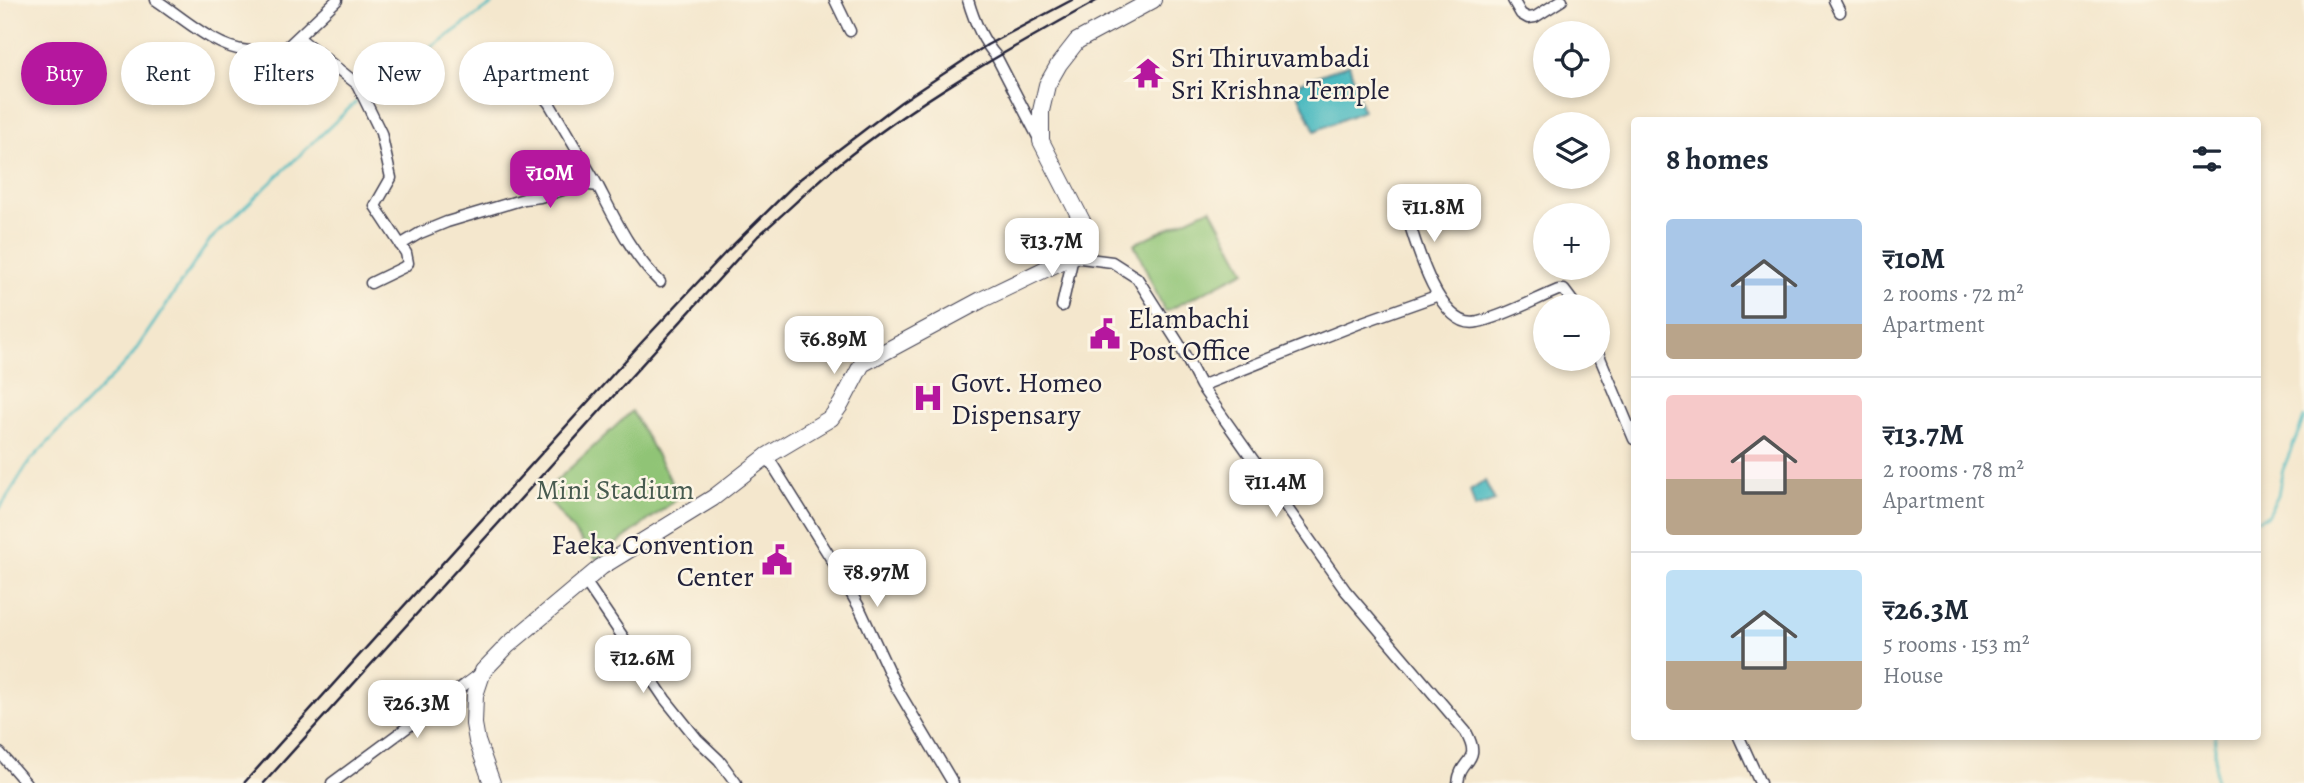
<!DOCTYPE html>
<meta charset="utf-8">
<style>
body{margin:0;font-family:Alegreya,serif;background:#f2f2f3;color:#1f2937;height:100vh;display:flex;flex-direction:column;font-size:26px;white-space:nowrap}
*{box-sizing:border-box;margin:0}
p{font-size:23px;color:#747a83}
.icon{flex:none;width:38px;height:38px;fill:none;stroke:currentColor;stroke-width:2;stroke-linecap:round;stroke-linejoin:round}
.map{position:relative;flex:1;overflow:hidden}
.drawer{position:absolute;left:1631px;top:117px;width:630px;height:623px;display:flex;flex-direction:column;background:#fff;border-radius:7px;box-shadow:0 4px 10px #0003}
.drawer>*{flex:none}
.top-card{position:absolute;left:21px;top:42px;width:665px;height:63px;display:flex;gap:14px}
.controls{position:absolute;left:1533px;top:21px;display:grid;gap:14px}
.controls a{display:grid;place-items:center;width:77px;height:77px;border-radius:50%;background:#fff;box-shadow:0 4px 10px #0003;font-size:35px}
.price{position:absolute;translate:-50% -60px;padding:0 16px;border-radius:14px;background:#fff;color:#222;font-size:23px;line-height:46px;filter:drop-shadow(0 2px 4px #0008)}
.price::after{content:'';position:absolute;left:50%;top:42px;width:21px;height:16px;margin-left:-10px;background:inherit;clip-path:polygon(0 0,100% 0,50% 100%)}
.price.on{background:#b5179e;color:#fff}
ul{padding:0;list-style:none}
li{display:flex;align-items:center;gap:21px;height:175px;padding:0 35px}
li+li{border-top:2px solid #e0e1e3}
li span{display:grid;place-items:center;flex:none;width:196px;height:140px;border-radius:7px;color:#555}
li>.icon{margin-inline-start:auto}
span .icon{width:84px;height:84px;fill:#fffc;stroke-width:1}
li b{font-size:30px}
h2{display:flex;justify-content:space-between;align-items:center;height:84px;padding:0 35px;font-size:30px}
.tag{padding:0 24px;border-radius:32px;background:#fff;box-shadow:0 4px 10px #0003;font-size:24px;line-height:63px}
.tag.on{background:#b5179e;color:#fff}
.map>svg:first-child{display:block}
</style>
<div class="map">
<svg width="2304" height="783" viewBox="0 0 2304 783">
<rect width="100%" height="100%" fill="#fcf5e5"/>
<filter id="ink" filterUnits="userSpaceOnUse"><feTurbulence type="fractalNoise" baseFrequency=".0143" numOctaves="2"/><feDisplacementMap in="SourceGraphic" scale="14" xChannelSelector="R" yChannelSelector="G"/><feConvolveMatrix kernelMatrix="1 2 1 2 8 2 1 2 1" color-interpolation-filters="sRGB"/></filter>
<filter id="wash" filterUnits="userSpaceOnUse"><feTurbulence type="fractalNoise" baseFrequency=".00686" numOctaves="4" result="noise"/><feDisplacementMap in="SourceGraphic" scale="28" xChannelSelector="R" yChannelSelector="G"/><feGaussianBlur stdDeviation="1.57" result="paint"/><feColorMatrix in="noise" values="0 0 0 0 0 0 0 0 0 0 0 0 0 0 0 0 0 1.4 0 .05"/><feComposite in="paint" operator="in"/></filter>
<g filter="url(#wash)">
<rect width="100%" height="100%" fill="#f4e7cd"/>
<path fill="#90c476" stroke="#597358" stroke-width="2" d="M 1211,208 L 1245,271 L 1165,312 L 1134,244 Z
M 632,411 L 680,497 L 596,559 L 543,493 Z"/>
<path fill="#4bbac0" stroke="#366e7e" stroke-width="2" d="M 1349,64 L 1363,111 L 1315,131 L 1294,85 Z
M 1485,481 L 1495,501 L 1475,508 L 1470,491 Z"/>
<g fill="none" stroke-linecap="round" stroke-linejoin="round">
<path stroke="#4bbac0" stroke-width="2.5" d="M 376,87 L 498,0
M 0,508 L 30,461 L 131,357 L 210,240 L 356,102
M 2258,520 L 2267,516 L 2278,495 L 2282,472 L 2304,418
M 2215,783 L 2215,737"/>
</g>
</g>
<g filter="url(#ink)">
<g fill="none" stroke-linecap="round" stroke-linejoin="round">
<g stroke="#424051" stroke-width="13">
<path id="street" d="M 156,0 C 182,17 216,49 249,51 C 260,52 272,51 283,51 L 337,0
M 835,0 L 850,31
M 968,0 C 974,21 982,40 996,56 L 1039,139
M 1513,0 L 1521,14 L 1528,18 L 1535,17 L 1562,0
M 1834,0 L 1840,12
M 298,37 L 357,84 L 381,133 L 391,178 L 375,206 L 406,253 L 408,263 L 404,267 L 371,283
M 537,89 L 549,103 L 598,186
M 1403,202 C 1412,231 1437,332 1478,322 C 1502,317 1534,300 1558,290 L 1564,290 L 1576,306
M 400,245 L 420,233 L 447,222 L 524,199 L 540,197 L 582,184 L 598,186 C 616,221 632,255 660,282
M 1062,306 L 1073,257 L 1112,262 L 1137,278 L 1179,344 L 1201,386 L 1345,590 L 1466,732 C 1483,763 1460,758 1458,783
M 1598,353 L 1634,439
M 1201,386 L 1360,323 L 1436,296
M 767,456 L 832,560 L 859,607 L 896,687 L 953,783
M 585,581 L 665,699 L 697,739 L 719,760 L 736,783
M 1739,737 L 1760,783
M 0,753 L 26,783
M 332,783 L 482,672"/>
</g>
<g stroke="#424051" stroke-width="18">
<path id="secondary" d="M 492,783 L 477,741 L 474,724 L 475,695 L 483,671 L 508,645 L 601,567 L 713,498 L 767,456 L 831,418 L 841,404 L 862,364 L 981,300 L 1087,249 L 1088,239 L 1084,225 L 1041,141 L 1041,111 L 1047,85 L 1059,64 L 1077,41 L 1153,0"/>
</g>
<use href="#street" stroke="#fff" stroke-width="10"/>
<use href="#secondary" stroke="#fff" stroke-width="16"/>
<path stroke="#22223b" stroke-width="2.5" d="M 244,783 L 642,342 L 725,253 L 800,179 L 901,102 L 987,45 L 1072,0
M 264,783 L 758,236 C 785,213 810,188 838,165 C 917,100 1008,50 1098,0"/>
</g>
</g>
<defs>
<g id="temple-bare" transform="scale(2.415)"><path d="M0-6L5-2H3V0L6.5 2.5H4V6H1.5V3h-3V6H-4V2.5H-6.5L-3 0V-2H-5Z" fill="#b5179e" stroke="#fcf5e5" stroke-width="2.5" paint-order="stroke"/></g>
<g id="civic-bare" transform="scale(2.415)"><path d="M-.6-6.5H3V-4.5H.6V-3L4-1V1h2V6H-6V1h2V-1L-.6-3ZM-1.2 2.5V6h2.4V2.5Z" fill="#b5179e" stroke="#fcf5e5" stroke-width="2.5" paint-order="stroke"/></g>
<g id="hospital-bare" transform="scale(2.415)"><path d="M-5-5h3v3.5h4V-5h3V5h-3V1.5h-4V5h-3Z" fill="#b5179e" stroke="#fcf5e5" stroke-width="2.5" paint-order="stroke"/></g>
</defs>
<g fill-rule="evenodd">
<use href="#temple-bare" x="1148" y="73"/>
<use href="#civic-bare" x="1105" y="334"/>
<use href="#hospital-bare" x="928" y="398"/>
<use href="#civic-bare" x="777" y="560"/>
</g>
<g text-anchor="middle" stroke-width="5" stroke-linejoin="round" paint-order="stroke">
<g font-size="28" fill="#22223b" stroke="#fcf5e5" text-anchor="start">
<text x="1171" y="67">Sri Thiruvambadi<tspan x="1171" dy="32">Sri Krishna Temple</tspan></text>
<text x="1128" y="328">Elambachi<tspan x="1128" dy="32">Post Office</tspan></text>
<text x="951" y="392">Govt. Homeo<tspan x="951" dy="32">Dispensary</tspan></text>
<text x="754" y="554" text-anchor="end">Faeka Convention<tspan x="754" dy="32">Center</tspan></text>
</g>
<g font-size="28" fill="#485b50" stroke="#fcf5e5">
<text x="615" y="499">Mini Stadium</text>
</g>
</g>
</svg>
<div class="controls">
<a><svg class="icon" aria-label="locate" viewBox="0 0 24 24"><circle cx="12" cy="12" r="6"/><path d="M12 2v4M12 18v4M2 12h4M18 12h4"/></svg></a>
<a><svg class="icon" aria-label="layers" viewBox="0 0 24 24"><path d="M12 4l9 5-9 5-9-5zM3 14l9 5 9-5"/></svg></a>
<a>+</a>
<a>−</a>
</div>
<b class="price on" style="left:550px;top:210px">₹10M</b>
<b class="price" style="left:1434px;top:244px">₹11.8M</b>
<b class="price" style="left:1052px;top:278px">₹13.7M</b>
<b class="price" style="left:834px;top:376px">₹6.89M</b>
<b class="price" style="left:1276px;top:519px">₹11.4M</b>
<b class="price" style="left:877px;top:609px">₹8.97M</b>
<b class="price" style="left:643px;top:695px">₹12.6M</b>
<b class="price" style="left:417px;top:740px">₹26.3M</b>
<div class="top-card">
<a class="tag on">Buy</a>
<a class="tag">Rent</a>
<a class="tag">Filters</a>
<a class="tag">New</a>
<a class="tag">Apartment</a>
</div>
<section class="drawer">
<h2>8 homes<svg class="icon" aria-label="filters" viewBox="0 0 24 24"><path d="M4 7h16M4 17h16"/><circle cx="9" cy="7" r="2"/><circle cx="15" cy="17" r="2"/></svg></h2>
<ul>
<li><span style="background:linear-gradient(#a9c7e8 75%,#b9a48a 0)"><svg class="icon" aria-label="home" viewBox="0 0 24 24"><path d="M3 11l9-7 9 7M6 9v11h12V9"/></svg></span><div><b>₹10M</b><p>2 rooms · 72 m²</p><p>Apartment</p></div></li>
<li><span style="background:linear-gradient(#f6c9c9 60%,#b9a48a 0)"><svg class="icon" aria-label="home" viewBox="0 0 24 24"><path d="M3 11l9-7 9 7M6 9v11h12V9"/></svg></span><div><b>₹13.7M</b><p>2 rooms · 78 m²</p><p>Apartment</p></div></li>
<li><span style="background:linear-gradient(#bfe0f5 65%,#b9a48a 0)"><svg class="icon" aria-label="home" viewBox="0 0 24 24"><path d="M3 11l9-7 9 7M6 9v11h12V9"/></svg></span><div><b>₹26.3M</b><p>5 rooms · 153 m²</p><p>House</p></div></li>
</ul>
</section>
</div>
